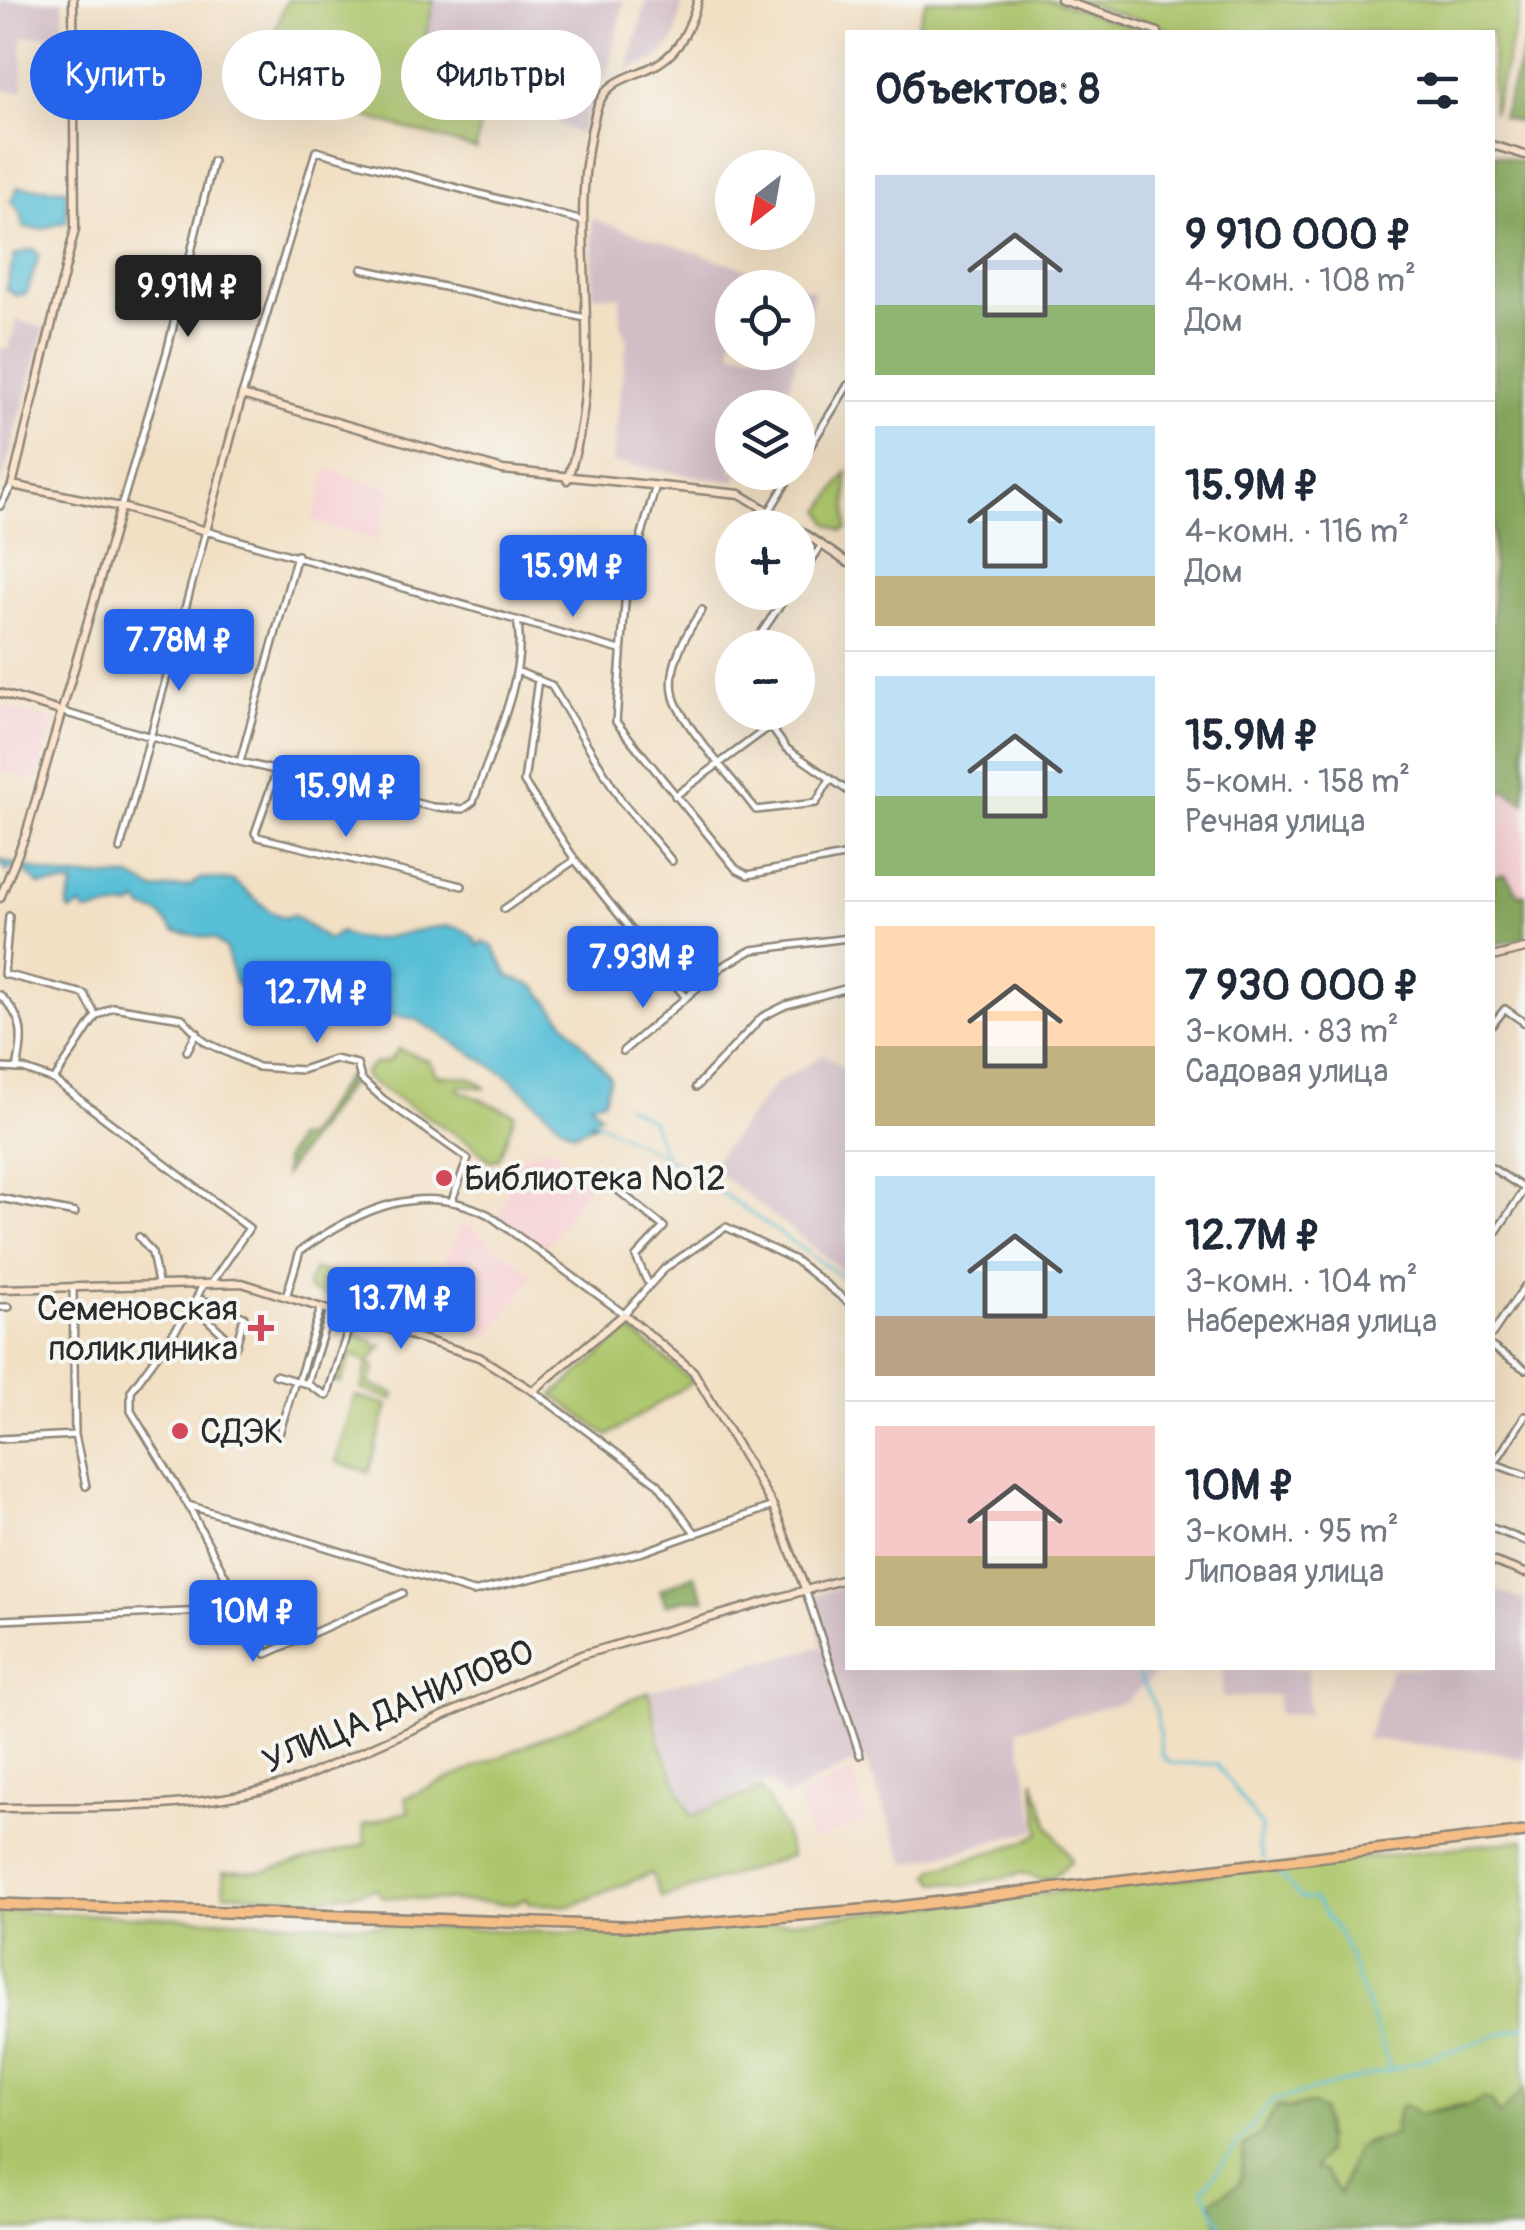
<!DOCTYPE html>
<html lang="ru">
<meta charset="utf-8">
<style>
body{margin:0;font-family:Pangolin,sans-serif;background:#f6f6f7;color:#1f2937;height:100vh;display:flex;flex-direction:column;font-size:38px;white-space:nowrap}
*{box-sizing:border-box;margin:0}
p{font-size:32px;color:#747a83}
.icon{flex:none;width:55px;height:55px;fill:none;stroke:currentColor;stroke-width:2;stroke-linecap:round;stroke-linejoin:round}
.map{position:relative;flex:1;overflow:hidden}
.sheet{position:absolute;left:845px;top:30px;width:650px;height:1640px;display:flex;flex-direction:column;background:#fff;border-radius:0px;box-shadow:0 10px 40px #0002}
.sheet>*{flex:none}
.banner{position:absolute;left:30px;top:30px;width:665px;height:90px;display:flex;gap:20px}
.needle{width:65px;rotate:211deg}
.buttons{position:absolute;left:715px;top:150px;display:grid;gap:20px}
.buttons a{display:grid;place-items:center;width:100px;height:100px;border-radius:50%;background:#fff;box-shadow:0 10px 40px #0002;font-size:50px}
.price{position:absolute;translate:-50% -85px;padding:0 22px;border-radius:10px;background:#2563eb;color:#fff;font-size:32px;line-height:65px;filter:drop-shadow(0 2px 5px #0008)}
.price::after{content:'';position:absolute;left:50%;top:60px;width:30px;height:22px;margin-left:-15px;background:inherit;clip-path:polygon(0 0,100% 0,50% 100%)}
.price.selected{background:#222;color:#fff}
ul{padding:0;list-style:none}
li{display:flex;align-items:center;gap:30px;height:250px;padding:0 30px}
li+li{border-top:2px solid #e0e1e3}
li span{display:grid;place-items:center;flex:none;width:280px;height:200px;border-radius:0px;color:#555}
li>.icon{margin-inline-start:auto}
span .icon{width:120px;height:120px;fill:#fffc;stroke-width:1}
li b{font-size:42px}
h2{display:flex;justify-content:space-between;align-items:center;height:120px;padding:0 30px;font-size:42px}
.tag{padding:0 35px;border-radius:45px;background:#fff;box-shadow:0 10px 40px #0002;font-size:35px;line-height:90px}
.tag.selected{background:#2563eb;color:#fff}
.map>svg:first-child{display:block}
</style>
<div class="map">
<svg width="1525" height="2230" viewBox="0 0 1525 2230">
<rect width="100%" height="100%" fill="#f6f6f2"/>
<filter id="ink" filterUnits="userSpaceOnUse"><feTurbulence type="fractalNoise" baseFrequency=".01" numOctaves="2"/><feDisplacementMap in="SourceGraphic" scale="20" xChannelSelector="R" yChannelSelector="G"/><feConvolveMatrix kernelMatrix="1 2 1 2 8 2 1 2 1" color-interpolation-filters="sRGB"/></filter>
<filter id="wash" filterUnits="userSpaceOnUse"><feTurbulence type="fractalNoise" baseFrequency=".0048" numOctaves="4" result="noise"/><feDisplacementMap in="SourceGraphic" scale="40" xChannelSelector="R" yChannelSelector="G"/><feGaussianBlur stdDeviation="2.25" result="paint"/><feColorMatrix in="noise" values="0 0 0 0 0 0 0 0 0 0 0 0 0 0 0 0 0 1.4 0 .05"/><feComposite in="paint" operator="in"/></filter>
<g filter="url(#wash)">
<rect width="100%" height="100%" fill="#f2e0c5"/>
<path fill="#f7cfd2" d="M 327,469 L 393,489 L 378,541 L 312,521 Z
M 0,705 L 54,721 L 37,780 L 0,771 Z
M 1525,752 L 1525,937 L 1493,945 L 1493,761 Z
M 548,1146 L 592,1182 L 544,1249 L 499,1216 L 518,1158 Z
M 463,1221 L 534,1275 L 489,1338 L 420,1310 Z
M 854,1771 L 867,1822 L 811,1841 L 798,1796 Z"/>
<path fill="#d2bdc6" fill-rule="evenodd" d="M 0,0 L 63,0 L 63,35 L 22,37 L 23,91 L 0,90 Z
M 434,0 L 624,0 L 608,72 L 596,88 L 580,135 L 555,121 L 413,90 Z
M 647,0 L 683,3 L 674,41 L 655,60 L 627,70 Z
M 592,219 L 815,291 L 783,407 L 732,408 L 732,472 L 740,473 L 734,482 L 612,463 L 627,340 L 621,326 L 620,296 L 593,295 ZM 732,288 L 798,288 L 798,352 L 732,352 Z
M 17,320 L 45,328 L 0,487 L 0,348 L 8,349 Z
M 824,1054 L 847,1071 L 847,1274 L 710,1166 L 774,1085 Z
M 847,1585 L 848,1668 L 1163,1668 L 1125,1702 L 1018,1729 L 1037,1830 L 906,1864 L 864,1757 L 785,1797 L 770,1781 L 693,1815 L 663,1742 L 651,1690 L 822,1647 L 811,1596 Z
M 1493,1589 L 1525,1601 L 1525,1760 L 1494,1752 L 1366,1739 L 1392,1668 L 1492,1668 Z
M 1223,1668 L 1308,1668 L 1308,1715 L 1278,1714 L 1277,1695 L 1222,1698 Z"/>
<path fill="#adc66c" stroke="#6c784c" stroke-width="2.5" d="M 287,0 L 434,0 L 413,90 L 483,103 L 476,149 L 254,84 Z
M 926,0 L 1051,0 L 1147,32 L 915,32 Z
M 1075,0 L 1522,0 L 1493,113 L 1492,32 L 1176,32 Z
M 847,472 L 847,529 L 842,531 L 828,523 L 822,510 Z
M 399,1049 L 429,1061 L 437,1075 C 456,1078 471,1073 485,1088 L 461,1085 L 458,1090 L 515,1114 L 499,1159 L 490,1161 L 470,1143 L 367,1080 L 364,1073 L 374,1064 L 389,1061 Z
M 314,1269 L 352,1280 L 353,1296 L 346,1302 L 310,1291 L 307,1285 Z
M 354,1328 L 359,1336 L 374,1341 L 373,1346 L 383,1345 L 370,1361 L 375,1368 L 369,1384 L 395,1394 L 393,1400 L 361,1389 L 368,1363 L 351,1354 L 341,1382 L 334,1382 Z
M 630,1330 L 693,1381 L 608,1436 L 553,1395 Z
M 355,1396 L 388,1405 L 369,1472 L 336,1462 Z
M 649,1692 L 660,1743 L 691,1816 L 761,1789 L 782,1826 L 791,1856 L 662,1898 L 651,1873 L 571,1906 L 528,1903 L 527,1898 L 513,1904 L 382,1897 L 376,1889 L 320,1899 L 224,1893 L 223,1872 L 266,1871 L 366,1844 L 363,1825 L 409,1811 L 405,1798 Z
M 1034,1779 L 1049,1826 L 1072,1860 L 1056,1875 L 1042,1880 L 1022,1873 L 969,1885 L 936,1882 L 930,1875 L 936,1868 L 1022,1843 L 1040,1833 Z
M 1525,1840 L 1524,2092 L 1499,2116 L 1493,2107 L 1457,2105 L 1420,2114 L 1404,2105 L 1394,2135 L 1364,2142 L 1340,2194 L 1314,2169 L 1326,2141 L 1324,2121 L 1297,2106 L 1289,2109 L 1278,2105 L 1261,2133 L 1244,2147 L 1240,2183 L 1216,2219 L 1221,2230 L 0,2230 L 0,1911 L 575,1933 L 691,1932 Z"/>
<path fill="#8aab60" stroke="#5a6b46" stroke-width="2.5" d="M 1525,46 L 1525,124 L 1502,117 Z
M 1494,154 L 1525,163 L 1525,803 L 1506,790 L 1492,796 Z
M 1505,874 L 1520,895 L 1525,894 L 1525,937 L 1493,945 L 1493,876 Z
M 347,1076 L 351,1082 L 284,1175 L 284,1159 L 296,1137 L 305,1138 Z
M 694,1575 L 705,1600 L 685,1599 L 666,1605 L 660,1590 Z
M 1525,2088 L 1525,2230 L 1221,2230 L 1212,2201 L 1240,2183 L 1244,2147 L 1261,2133 L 1278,2105 L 1289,2109 L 1310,2104 L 1322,2110 L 1325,2152 L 1314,2168 L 1324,2172 L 1340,2194 L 1356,2148 L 1394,2135 L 1399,2109 L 1405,2105 L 1420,2114 L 1469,2106 L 1482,2098 L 1492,2101 L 1499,2115 Z"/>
<path fill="#59bfd7" stroke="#427581" stroke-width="2.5" d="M 18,187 L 66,189 L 67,221 L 42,229 L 24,228 L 21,213 L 11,201 Z
M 33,249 L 39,255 L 27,293 L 16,296 L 6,288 L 15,255 Z
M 0,860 L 62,877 L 131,877 L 155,890 L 189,886 L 202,878 L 234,881 L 271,912 L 285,918 L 293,915 L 328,940 L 340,932 C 382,959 453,897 479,946 L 483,942 L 493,947 L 509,976 L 536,987 L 610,1077 L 604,1100 L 590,1103 L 600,1115 L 589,1121 L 597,1124 L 574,1133 L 563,1127 L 508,1076 L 416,1019 L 317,1003 L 294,1011 L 267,1013 L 235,983 L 226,949 L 214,939 L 174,931 L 160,914 L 143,909 L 137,902 L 133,906 L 86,912 L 81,906 L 71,911 L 67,907 L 73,884 L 39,885 L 27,873 L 9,868 L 7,872 Z"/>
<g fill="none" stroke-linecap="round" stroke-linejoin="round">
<path stroke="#59bfd7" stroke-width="2.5" d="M 626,1105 L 651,1120 L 665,1157
M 588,1117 L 686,1168 L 848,1281
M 1135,1668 L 1156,1709 L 1162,1756 L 1170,1763 L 1217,1764 L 1262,1828 L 1258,1844 L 1264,1859
M 1392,2070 L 1525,2026
M 1224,2230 L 1203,2189 L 1271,2101 L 1391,2070 L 1343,1940 L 1315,1900 L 1301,1898 L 1270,1864"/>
</g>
</g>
<g filter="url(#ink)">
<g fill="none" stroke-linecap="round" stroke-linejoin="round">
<g stroke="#8e8678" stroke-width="10">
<path id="street" d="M 362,269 L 585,318
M 242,395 L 316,151 L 583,221
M 798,466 L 848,385
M 656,485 L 626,590 L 616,722 L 736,869 L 748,875 L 848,855
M 0,506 L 12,485
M 121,507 L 167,352 L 213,161
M 770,510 L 793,472
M 798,581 L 821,546
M 702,610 C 686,633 666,667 674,697 C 680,722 738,785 756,810 L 816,803 L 830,779
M 751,648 L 789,592
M 517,671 L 551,685 L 622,802 L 672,861
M 538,679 L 524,782 L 575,860 L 686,998
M 63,712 L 240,762 L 433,807 L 463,809 L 473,802 C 491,750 529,673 517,620
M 760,712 L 786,748 L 848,791
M 240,762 L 297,555
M 277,770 L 255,833 L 258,837 L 462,886
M 675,796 L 769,727
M 120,849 L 206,531 L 620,650
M 504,909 L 575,860
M 9,916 L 4,974 L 84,994 L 96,1016
M 0,995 C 25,1019 24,1036 17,1069
M 1492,1025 L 1505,1009 L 1525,1023
M 187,1051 L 197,1032
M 623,1051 L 723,966 L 752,950 L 848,938
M 0,1068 L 23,1069 L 54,1080 L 249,1228 L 213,1281
M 54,1080 L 96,1016 L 113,1007 L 182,1018 L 205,1042 L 258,1067 L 302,1070 L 334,1059 L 357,1064 L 361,1079 L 383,1099 L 468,1159 L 452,1200
M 696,1087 L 762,1017 L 786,1005 L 848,988
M 1492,1168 L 1525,1189
M 599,1175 L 664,1227 L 636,1257 L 647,1281
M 0,1198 L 75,1213
M 139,1237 L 152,1253 L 158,1283
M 1492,1238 L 1525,1189
M 203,1284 L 193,1306 L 131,1391 L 131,1411 L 188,1505 L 266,1654 L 403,1593
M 73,1288 L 75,1435 L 86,1486
M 286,1297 L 300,1251 C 359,1209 422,1180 489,1215 L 624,1314 L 665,1268 L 726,1227 L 795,1260 L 848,1302
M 193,1306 L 236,1346 L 244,1317 L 198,1298
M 0,1307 L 9,1307
M 330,1311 L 307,1384 L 327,1396 L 352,1318
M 1492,1334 L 1525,1286
M 1492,1347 L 1525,1369
M 275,1375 L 307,1384
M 298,1382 L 321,1308
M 533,1391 L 658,1484 L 696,1534
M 279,1434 L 295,1381
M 0,1439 L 75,1435
M 1494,1464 L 1525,1416
M 1495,1464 L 1525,1475
M 188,1505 L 473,1592 L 643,1552 L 773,1506
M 1492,1528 L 1525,1541
M 806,1592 L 860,1755
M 0,1620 L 230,1610"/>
</g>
<g stroke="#8e8678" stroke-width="11">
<path id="secondary" d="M 73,0 L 75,229 L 12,485 L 121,507 L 206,531 L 242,395 L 503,470 L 740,494 L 796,528
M 1061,0 L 1158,32
M 1492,145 L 1525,155
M 567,480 C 611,360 562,233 596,111 C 606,76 633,79 659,63 C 681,50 691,24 698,0
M 798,529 L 848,563
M 0,693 L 63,712
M 0,898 L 26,834 L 121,507
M 1492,957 L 1525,949
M 0,1289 L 242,1283 L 479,1357 L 533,1391 L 624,1314 L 693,1371 L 773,1506 L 806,1591
M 1492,1561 L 1525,1573
M 0,1808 C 101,1806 206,1813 302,1778 L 581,1655 L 848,1578"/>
</g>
<g stroke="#8e8678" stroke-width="14">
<path id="primary" d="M 0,1904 L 652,1927 L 898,1907 L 1525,1832"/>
</g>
<use href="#street" stroke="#fff" stroke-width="5"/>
<use href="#secondary" stroke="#fbe5cf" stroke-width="6"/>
<use href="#primary" stroke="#f6be87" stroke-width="9"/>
</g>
</g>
<g fill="#d1495b" stroke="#f6f6f2" stroke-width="4">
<circle cx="444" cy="1178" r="10"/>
<path d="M256 1313h10v10h10v10h-10v10h-10v-10h-10v-10h10z"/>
<circle cx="180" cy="1431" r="10"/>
</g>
<g text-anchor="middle" stroke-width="8" stroke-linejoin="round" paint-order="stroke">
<g font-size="35" fill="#2b2b2b" stroke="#f6f6f2" text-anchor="start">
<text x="464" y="1190">Библиотека №12</text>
<text x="238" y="1320" text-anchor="end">Семеновская<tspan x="238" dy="40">поликлиника</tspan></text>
<text x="200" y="1443">СДЭК</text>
</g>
<g font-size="35" fill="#2b2b2b" stroke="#f6f6f2">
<text transform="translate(398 1706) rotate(-23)" y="12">УЛИЦА ДАНИЛОВО</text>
</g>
</g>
</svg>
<div class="buttons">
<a><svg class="needle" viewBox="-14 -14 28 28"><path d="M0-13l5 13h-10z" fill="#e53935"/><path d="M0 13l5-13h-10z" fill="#747a83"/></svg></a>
<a><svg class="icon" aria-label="locate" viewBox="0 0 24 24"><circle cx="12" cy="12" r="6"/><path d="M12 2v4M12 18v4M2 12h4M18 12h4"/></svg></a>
<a><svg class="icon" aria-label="layers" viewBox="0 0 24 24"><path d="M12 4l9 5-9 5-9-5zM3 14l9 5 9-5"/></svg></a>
<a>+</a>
<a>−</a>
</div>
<b class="price selected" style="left:188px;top:340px">9.91M ₽</b>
<b class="price" style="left:573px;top:620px">15.9M ₽</b>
<b class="price" style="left:179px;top:694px">7.78M ₽</b>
<b class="price" style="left:346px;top:840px">15.9M ₽</b>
<b class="price" style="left:643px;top:1011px">7.93M ₽</b>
<b class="price" style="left:317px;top:1046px">12.7M ₽</b>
<b class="price" style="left:401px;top:1352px">13.7M ₽</b>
<b class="price" style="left:253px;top:1665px">10M ₽</b>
<div class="banner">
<a class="tag selected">Купить</a>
<a class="tag">Снять</a>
<a class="tag">Фильтры</a>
</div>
<section class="sheet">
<h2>Объектов: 8<svg class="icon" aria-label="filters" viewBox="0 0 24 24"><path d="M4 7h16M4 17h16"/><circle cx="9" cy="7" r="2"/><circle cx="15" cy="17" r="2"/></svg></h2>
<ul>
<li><span style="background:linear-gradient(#c9d6e8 65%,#8fb573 0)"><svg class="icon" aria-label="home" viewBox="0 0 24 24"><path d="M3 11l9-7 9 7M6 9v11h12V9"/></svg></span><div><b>9 910 000 ₽</b><p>4-комн. · 108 m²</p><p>Дом</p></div></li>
<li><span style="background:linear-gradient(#bfe0f5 75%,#c2b280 0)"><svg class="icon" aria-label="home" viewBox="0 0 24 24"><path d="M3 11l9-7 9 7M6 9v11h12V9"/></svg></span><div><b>15.9M ₽</b><p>4-комн. · 116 m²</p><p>Дом</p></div></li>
<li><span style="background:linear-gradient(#bfe0f5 60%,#8fb573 0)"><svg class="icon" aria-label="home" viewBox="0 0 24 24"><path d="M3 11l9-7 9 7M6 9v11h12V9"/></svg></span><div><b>15.9M ₽</b><p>5-комн. · 158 m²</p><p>Речная улица</p></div></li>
<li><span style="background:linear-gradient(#ffd9b3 60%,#c2b280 0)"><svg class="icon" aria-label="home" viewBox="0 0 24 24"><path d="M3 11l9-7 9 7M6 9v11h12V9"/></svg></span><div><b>7 930 000 ₽</b><p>3-комн. · 83 m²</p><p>Садовая улица</p></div></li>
<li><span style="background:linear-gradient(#bfe0f5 70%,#b9a48a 0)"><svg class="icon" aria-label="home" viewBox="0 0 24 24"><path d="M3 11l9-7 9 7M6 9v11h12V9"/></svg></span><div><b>12.7M ₽</b><p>3-комн. · 104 m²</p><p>Набережная улица</p></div></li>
<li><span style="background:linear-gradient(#f6c9c9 65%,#c2b280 0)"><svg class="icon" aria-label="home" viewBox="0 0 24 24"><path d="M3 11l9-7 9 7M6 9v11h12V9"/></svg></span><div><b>10M ₽</b><p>3-комн. · 95 m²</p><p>Липовая улица</p></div></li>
</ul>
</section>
</div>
